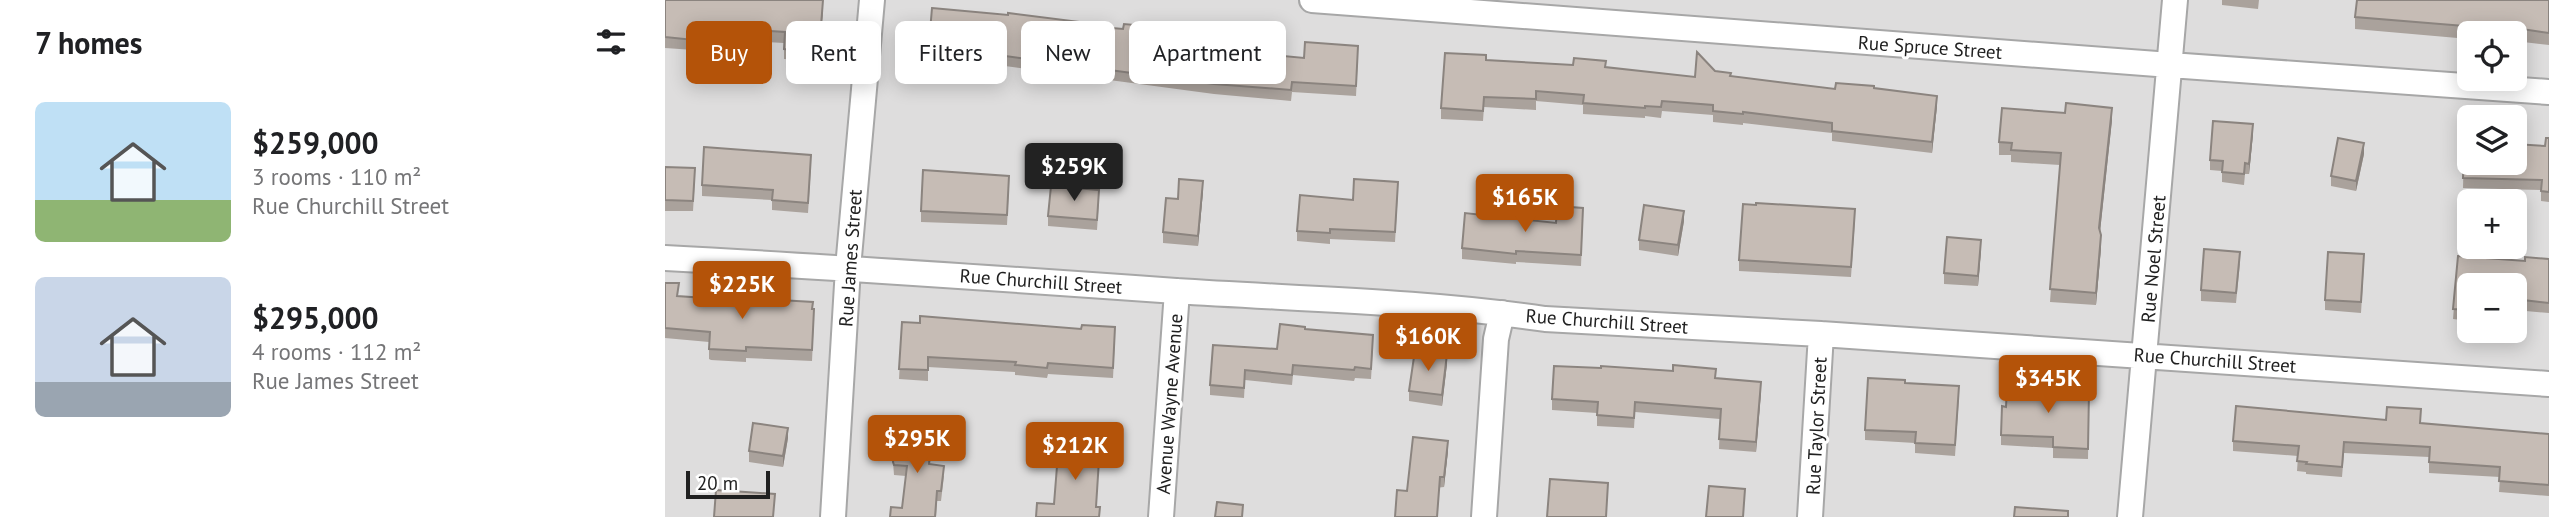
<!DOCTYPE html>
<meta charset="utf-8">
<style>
body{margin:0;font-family:"PT Sans",sans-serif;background:#f6f6f6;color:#202124;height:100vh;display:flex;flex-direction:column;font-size:26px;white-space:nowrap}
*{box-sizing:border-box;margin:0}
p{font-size:23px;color:#757577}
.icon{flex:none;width:38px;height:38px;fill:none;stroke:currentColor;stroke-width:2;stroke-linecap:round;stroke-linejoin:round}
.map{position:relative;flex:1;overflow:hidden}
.sheet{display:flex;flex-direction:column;background:#fff;width:665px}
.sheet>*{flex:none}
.guide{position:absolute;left:21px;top:21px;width:665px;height:63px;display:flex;gap:14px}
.fabs{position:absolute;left:1792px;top:21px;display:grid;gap:14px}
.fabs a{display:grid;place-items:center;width:70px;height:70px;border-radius:10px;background:#fff;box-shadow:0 4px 18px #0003;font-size:35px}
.scale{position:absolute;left:21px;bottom:18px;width:84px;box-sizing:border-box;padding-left:7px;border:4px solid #202020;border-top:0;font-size:19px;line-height:24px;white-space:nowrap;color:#202020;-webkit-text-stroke:5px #fff;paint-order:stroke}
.price{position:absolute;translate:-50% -60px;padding:0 16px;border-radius:7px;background:#b45309;color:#fff;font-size:23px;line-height:46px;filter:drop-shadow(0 2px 4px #0008)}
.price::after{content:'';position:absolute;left:50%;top:42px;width:21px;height:16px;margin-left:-10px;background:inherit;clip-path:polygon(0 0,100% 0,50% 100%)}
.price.on{background:#222;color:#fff}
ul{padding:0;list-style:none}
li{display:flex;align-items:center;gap:21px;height:175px;padding:0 35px}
li span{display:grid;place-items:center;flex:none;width:196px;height:140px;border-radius:10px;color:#555}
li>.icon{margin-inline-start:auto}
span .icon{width:84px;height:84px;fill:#fffc;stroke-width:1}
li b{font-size:30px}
h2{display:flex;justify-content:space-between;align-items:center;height:84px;padding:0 35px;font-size:30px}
.chip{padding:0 24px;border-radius:10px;background:#fff;box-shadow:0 4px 18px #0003;font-size:24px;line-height:63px}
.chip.on{background:#b45309;color:#fff}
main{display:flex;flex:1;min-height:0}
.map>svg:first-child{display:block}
</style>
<main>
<section class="sheet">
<h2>7 homes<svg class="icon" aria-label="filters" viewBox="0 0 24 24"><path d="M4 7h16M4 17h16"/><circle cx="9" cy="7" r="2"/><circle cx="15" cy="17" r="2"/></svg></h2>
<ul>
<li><span style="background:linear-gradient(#bfe0f5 70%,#8fb573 0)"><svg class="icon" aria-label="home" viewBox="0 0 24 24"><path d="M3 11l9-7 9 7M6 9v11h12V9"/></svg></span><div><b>$259,000</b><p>3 rooms · 110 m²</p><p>Rue Churchill Street</p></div></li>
<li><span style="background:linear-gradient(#c9d6e8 75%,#9aa5b1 0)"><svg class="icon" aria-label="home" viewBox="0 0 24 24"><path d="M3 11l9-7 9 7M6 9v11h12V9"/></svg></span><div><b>$295,000</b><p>4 rooms · 112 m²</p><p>Rue James Street</p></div></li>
</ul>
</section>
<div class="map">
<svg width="1884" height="517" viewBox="0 0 1884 517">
<rect width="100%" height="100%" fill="#f1ede6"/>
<path fill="#dedddd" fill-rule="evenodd" d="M 0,0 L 1884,0 L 1884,517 L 0,517 ZM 1804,33 L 1850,33 L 1850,79 L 1804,79 ZM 1804,117 L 1850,117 L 1850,163 L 1804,163 ZM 1804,201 L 1850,201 L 1850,247 L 1804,247 ZM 1804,285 L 1850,285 L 1850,331 L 1804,331 Z"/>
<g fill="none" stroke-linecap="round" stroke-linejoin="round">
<g stroke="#a7a7a7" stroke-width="28">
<path id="minor" d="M 647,0 L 1505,65 L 1884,92
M 0,258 C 171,267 341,279 511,291 C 634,299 758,301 880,319 L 1156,334 L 1884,384
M 168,517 L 183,268 L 207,0
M 496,517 L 512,291
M 819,517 L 831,339 L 837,313
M 1145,517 L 1156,334
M 1465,517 L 1510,0"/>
</g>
<use href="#minor" stroke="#fff" stroke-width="24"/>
</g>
<path fill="#aaa29c" d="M 0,0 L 158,8 L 154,62 L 119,59 L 119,43 L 71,40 L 70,48 L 30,45 L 29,50 L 0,48 Z
M 1557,0 L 1594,0 L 1593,9 L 1557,5 Z
M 1884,0 L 1884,45 L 1850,41 L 1850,33 L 1804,33 L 1804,39 L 1690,29 L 1690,17 Z
M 343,15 L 414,25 L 458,29 L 555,37 L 554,50 L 639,58 L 693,56 L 691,96 L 627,92 L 626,101 L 549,94 L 303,61 L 301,80 L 262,77 L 262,67 Z
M 821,60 L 941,67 L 1030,77 L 1050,71 L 1066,76 L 1170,89 L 1209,88 L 1272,106 L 1267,153 L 1167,141 L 1167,133 L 1078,123 L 1078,125 L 1048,122 L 1048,115 L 997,111 L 996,118 L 980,116 L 980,118 L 918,114 L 918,105 L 871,101 L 871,110 L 819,107 L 818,121 L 776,119 L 776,108 Z
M 1447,120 L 1435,232 L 1436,248 L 1431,305 L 1385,302 L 1395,165 L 1346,162 L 1346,155 L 1334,155 L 1334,142 Z
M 1588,134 L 1584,174 L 1580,174 L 1579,185 L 1557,182 L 1557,171 L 1545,170 L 1545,160 Z
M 1884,138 L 1884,202 L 1876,201 L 1876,190 L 1798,188 L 1799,147 L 1880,146 Z
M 1699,154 L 1691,191 L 1666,186 L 1666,176 Z
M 146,166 L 143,213 L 107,210 L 107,200 L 37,196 L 37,185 Z
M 0,167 L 30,178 L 28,211 L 0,211 Z
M 344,186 L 342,225 L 256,222 L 256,211 Z
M 538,191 L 533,246 L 498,243 L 498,232 L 513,199 Z
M 733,192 L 730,242 L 665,239 L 665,244 L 632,241 L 632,231 L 688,200 Z
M 434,200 L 432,230 L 383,226 L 383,216 Z
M 918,218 L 916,266 L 851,262 L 851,264 L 797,259 L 797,248 L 891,223 Z
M 1190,220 L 1186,277 L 1074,271 L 1074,260 Z
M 1019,221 L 1013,256 L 974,250 L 974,240 Z
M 1316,250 L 1313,286 L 1279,284 L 1279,273 Z
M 1793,256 L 1860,261 L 1860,257 L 1884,259 L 1884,313 L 1850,310 L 1850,285 L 1804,285 L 1804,321 L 1788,319 Z
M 1575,263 L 1571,303 L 1536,301 L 1536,290 Z
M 1699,264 L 1696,313 L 1660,310 L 1660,300 Z
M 0,283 L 13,296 L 147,309 L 149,319 L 147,361 L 81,358 L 81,362 L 46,360 L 44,359 L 44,342 L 0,338 Z
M 237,322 L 450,338 L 448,378 L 383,374 L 382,378 L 350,375 L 350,372 L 263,367 L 263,381 L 234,379 Z
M 640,329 L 708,346 L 706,379 L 690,378 L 689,381 L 628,375 L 627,385 L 580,380 L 579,398 L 545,395 L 545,385 L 612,349 Z
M 782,364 L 777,406 L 744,401 L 744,391 Z
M 1051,378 L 1096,392 L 1091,452 L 1054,449 L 1055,419 L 970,412 L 969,428 L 932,426 L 932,413 L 887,410 L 887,399 Z
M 1240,383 L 1294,397 L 1290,456 L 1250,453 L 1250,443 L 1200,440 L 1200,430 Z
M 1424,391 L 1423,459 L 1388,458 L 1388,448 L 1336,445 L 1336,435 L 1341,407 Z
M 1756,423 L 1884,434 L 1884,496 L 1834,492 L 1835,477 L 1764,473 L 1764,457 L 1679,453 L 1677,477 L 1641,474 L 1641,472 L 1632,471 L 1633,456 L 1568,451 L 1568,441 Z
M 123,438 L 118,467 L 84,462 L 84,451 Z
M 267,444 L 265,464 L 279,476 L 276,501 L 272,501 L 271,517 L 225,517 L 237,508 L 241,476 L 229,475 L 228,462 Z
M 783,451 L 779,487 L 742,491 Z"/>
<path fill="#8b847f" d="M 158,0 L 158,8 L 154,62 L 154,52 Z
M 1272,96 L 1272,106 L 1267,153 L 1267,142 Z
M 1447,108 L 1447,120 L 1434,241 L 1434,228 Z
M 1588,124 L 1588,134 L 1584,174 L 1584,164 Z
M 1699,143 L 1699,154 L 1691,191 L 1691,181 Z
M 538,181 L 538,191 L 533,246 L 533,236 Z
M 1019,211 L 1019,221 L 1013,256 L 1013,245 Z
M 1436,235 L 1436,248 L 1431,305 L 1431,293 Z
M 1316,240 L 1316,250 L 1313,286 L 1313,276 Z
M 782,354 L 782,364 L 777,406 L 777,395 Z
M 1096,382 L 1096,392 L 1091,452 L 1091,442 Z
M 123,428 L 123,438 L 118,467 L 118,456 Z
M 783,441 L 783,451 L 779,487 L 779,477 Z"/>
<path fill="#c6bcb5" stroke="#8b847f" stroke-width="2" d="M 0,0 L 158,0 L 154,52 L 119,49 L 120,32 L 71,29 L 70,38 L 30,35 L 29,40 L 0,37 Z
M 1692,0 L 1884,0 L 1884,33 L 1836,26 L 1836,29 L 1690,17 Z
M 267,8 L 343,15 L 343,13 L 415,22 L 414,25 L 458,29 L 459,24 L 526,30 L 526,24 L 555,26 L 553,50 L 639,58 L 640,42 L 693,46 L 691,86 L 627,82 L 626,90 L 549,84 L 303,51 L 301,70 L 262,67 Z
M 1032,52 L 1050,71 L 1066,73 L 1065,76 L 1170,89 L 1171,83 L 1209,86 L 1209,88 L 1272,96 L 1267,142 L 1167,131 L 1167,123 L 1078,112 L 1078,114 L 1048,111 L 1048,105 L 997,101 L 996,107 L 980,106 L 980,108 L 918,103 L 919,95 L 871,91 L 871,99 L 819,97 L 818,111 L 776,108 L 780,53 L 821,55 L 821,60 L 908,65 L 909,58 L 941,61 L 940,67 L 1030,77 Z
M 1401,103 L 1447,108 L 1434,228 L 1436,235 L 1431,293 L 1385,289 L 1396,153 L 1346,150 L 1347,143 L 1334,142 L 1337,108 L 1400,113 Z
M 1548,121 L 1588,124 L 1584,164 L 1580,163 L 1579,174 L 1557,172 L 1558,161 L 1545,160 Z
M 1673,138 L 1699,143 L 1691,181 L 1666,176 Z
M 1881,138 L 1884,138 L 1884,192 L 1876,191 L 1877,180 L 1798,178 L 1799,147 L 1804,147 L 1804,163 L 1850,163 L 1850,144 L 1880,146 Z
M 39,147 L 146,155 L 143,203 L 107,200 L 108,190 L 37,185 Z
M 0,167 L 30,168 L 28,201 L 0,200 Z
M 258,170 L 344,176 L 342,215 L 256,211 Z
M 514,179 L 538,181 L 533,236 L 498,232 L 501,198 L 513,199 Z
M 689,179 L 733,182 L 730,232 L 665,229 L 665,233 L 632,231 L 635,195 L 688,200 Z
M 386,186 L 434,190 L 432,220 L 383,216 Z
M 1091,203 L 1190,209 L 1186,267 L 1074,260 L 1078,204 L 1091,205 Z
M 979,205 L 1019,211 L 1013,245 L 974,240 Z
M 892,206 L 918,208 L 916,255 L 851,251 L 851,254 L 797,248 L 800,213 L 891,223 Z
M 1282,237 L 1316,240 L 1313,276 L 1279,273 Z
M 1539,249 L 1575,252 L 1571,293 L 1536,290 Z
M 1663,252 L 1699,254 L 1696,302 L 1660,300 Z
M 1793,256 L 1860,261 L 1860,257 L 1884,259 L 1884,303 L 1850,299 L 1850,285 L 1804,285 L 1804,310 L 1788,309 Z
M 0,283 L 14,283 L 12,296 L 115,303 L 115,300 L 148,302 L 147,309 L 149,309 L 147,350 L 81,347 L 81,351 L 44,349 L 45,332 L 0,328 Z
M 255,316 L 416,329 L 417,325 L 450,327 L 448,368 L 383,363 L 382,368 L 350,365 L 351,362 L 263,357 L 263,370 L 234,369 L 237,322 L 255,323 Z
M 615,324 L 640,327 L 640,329 L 708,335 L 706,369 L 690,367 L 689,370 L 628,365 L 627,375 L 580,370 L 579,388 L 545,385 L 548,345 L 612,349 Z
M 750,350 L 782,354 L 777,395 L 744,391 Z
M 1008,365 L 1051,369 L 1050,378 L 1096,382 L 1091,442 L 1054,439 L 1056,409 L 970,402 L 969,418 L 932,415 L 933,402 L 887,399 L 889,366 L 936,368 L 936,366 L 1008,371 Z
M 1203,378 L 1240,380 L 1240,383 L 1294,386 L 1290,445 L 1250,443 L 1251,432 L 1200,430 Z
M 1342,386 L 1424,391 L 1423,449 L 1388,447 L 1388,437 L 1336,435 L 1337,406 L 1341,407 Z
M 1571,406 L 1721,420 L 1722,407 L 1756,409 L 1755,423 L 1884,434 L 1884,485 L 1834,481 L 1835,467 L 1764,462 L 1765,447 L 1679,442 L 1677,467 L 1641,464 L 1642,462 L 1632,461 L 1634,446 L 1568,441 Z
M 88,423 L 123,428 L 118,456 L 84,451 Z
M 232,430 L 267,433 L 264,464 L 279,466 L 276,491 L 272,491 L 270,517 L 225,517 L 226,507 L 237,508 L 242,466 L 229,465 L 228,462 Z
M 748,437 L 783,441 L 779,477 L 775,477 L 772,517 L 730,517 L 732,490 L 742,491 Z
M 394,441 L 435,444 L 431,507 L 435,507 L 434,517 L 371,517 L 372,503 L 389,504 Z
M 885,479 L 943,483 L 941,517 L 882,517 Z
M 1044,486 L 1080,489 L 1078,517 L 1041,517 Z
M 51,490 L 110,494 L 108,517 L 49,517 Z
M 552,502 L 578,505 L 577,517 L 550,517 Z
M 1350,507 L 1403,511 L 1403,517 L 1349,517 Z"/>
<g text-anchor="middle" stroke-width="6" stroke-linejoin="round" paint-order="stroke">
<g font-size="19" fill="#202020" stroke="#fff">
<text transform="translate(1265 47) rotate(4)" y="7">Rue Spruce Street</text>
<text transform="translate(185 258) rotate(-86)" y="7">Rue James Street</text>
<text transform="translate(1488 259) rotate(-85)" y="7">Rue Noel Street</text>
<text transform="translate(376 281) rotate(4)" y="7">Rue Churchill Street</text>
<text transform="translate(942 321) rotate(4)" y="7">Rue Churchill Street</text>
<text transform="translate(1550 360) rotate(4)" y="7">Rue Churchill Street</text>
<text transform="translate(504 404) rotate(-86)" y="7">Avenue Wayne Avenue</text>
<text transform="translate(1151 426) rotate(-87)" y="7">Rue Taylor Street</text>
</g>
</g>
</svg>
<div class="fabs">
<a><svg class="icon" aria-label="locate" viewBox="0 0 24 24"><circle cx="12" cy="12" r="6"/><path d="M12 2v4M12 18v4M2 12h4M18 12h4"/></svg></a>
<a><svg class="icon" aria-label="layers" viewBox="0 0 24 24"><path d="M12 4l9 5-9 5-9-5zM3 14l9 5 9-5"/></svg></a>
<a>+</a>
<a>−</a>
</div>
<div class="scale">20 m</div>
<b class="price on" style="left:409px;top:203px">$259K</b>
<b class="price" style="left:860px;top:234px">$165K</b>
<b class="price" style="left:77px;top:321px">$225K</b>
<b class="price" style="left:763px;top:373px">$160K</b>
<b class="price" style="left:1383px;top:415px">$345K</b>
<b class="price" style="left:252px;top:475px">$295K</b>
<b class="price" style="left:410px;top:482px">$212K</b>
<div class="guide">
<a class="chip on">Buy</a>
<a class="chip">Rent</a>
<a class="chip">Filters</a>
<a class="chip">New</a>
<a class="chip">Apartment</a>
</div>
</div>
</main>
